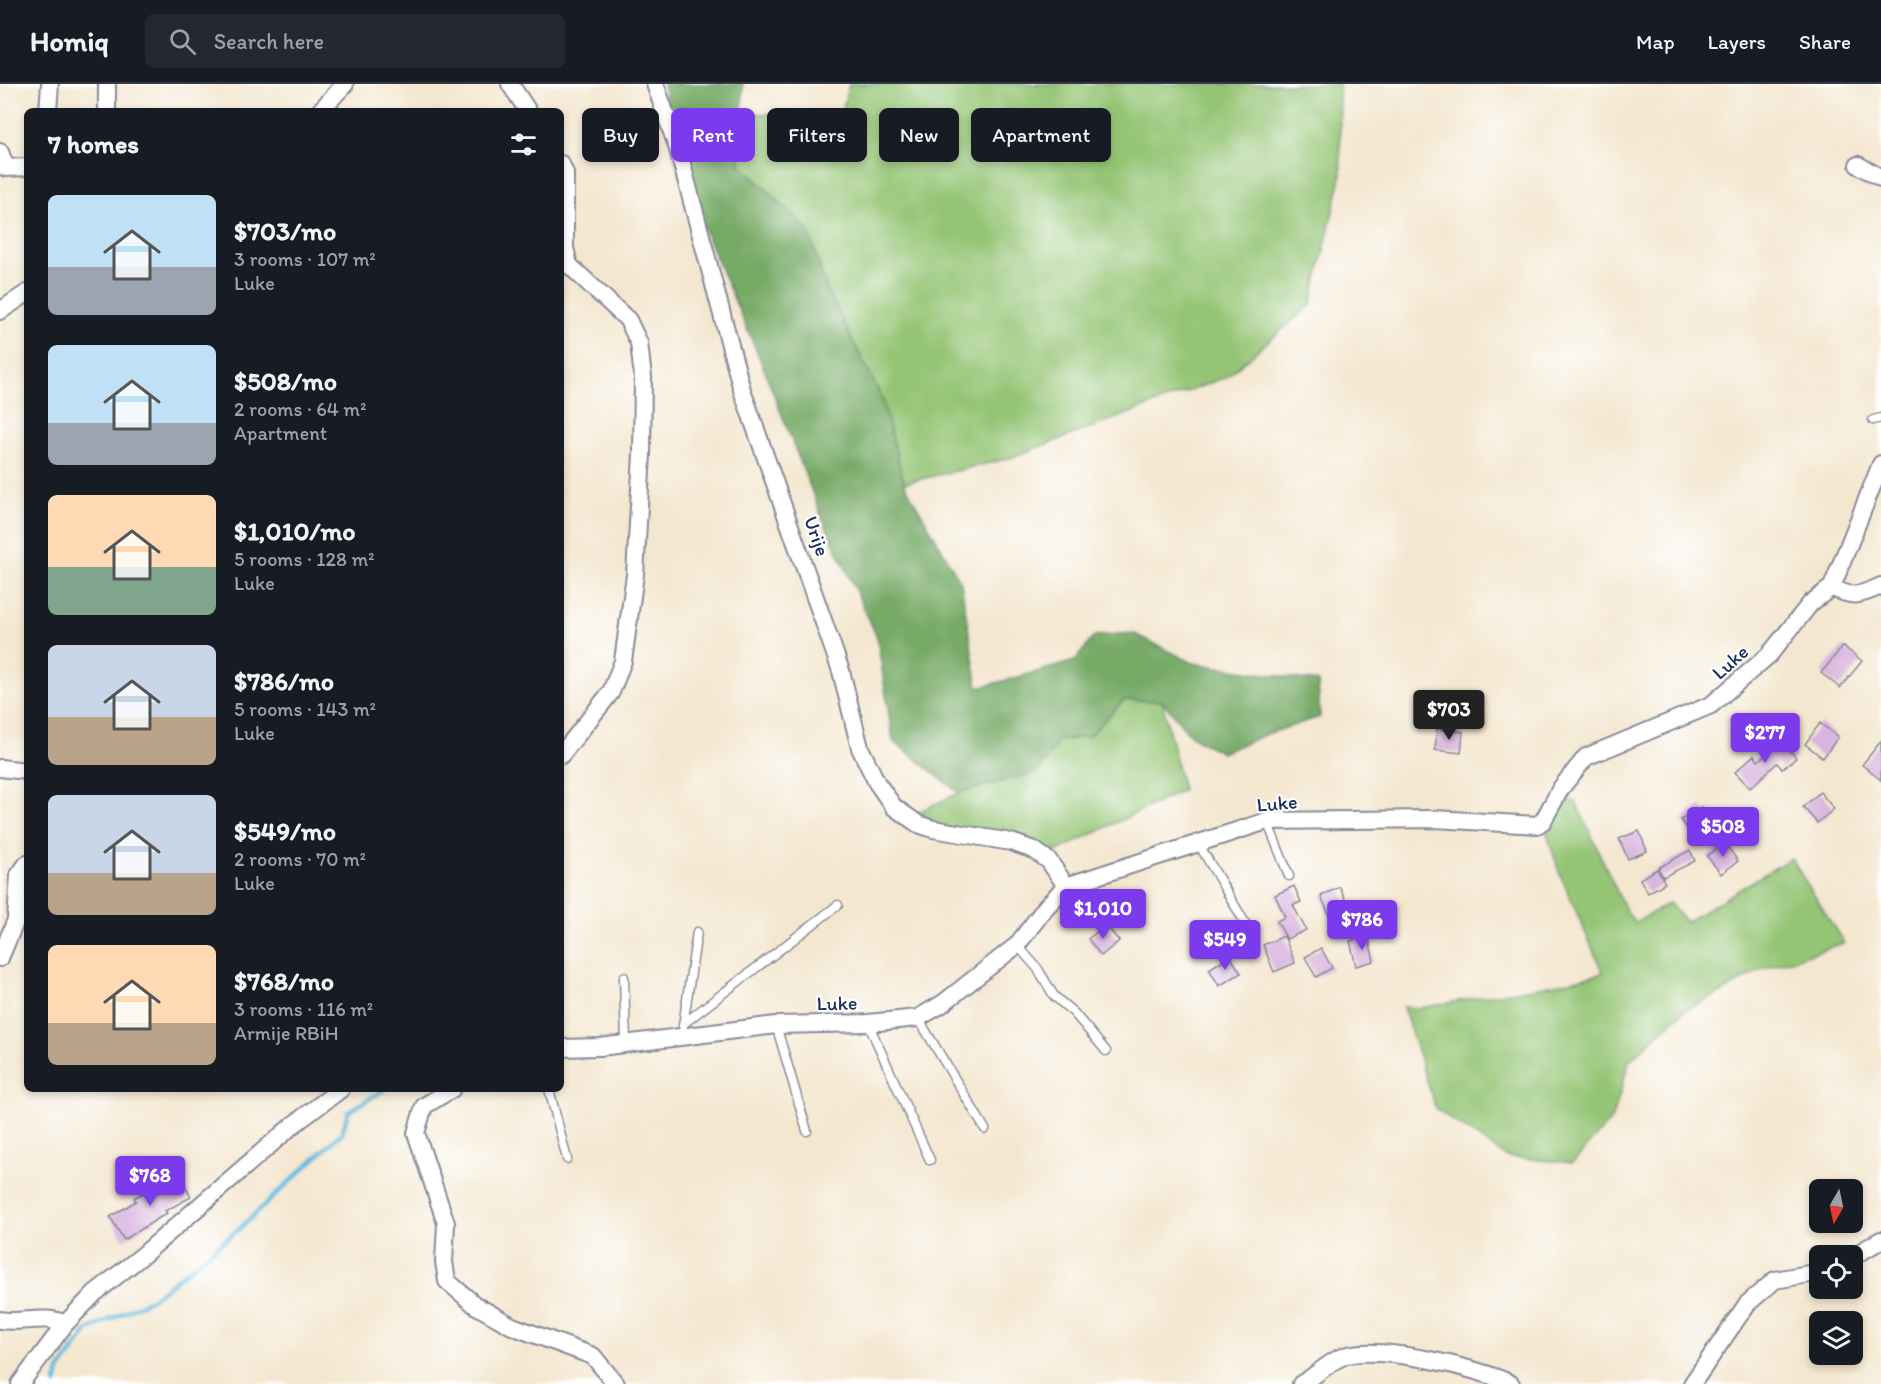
<!DOCTYPE html>
<meta charset="utf-8">
<style>
body{margin:0;font-family:Itim,sans-serif;background:#242831;color:#f1f3f6;height:100vh;display:flex;flex-direction:column;font-size:22px;white-space:nowrap}
*{box-sizing:border-box;margin:0}
p{font-size:20px;color:#9ea1a6}
.icon{flex:none;width:33px;height:33px;fill:none;stroke:currentColor;stroke-width:2;stroke-linecap:round;stroke-linejoin:round}
.map{position:relative;flex:1;overflow:hidden}
.side{position:absolute;left:24px;top:24px;width:540px;height:984px;display:flex;flex-direction:column;background:#171b24;border-radius:9px;box-shadow:0 3px 9px #0003}
.side>*{flex:none}
.top-card{position:absolute;left:582px;top:24px;width:570px;height:54px;display:flex;gap:12px}
.needle{width:39px;rotate:189deg}
.controls{position:absolute;left:1809px;top:1095px;display:grid;gap:12px}
.controls a{display:grid;place-items:center;width:54px;height:54px;border-radius:9px;background:#171b24;box-shadow:0 3px 9px #0003;font-size:30px}
.price{position:absolute;translate:-50% -51px;padding:0 14px;border-radius:6px;background:#7c3aed;color:#fff;font-size:20px;line-height:39px;filter:drop-shadow(0 2px 3px #0008)}
.price::after{content:'';position:absolute;left:50%;top:36px;width:18px;height:14px;margin-left:-9px;background:inherit;clip-path:polygon(0 0,100% 0,50% 100%)}
.price.selected{background:#222;color:#fff}
ul{padding:0;list-style:none}
li{display:flex;align-items:center;gap:18px;height:150px;padding:0 24px}
li span{display:grid;place-items:center;flex:none;width:168px;height:120px;border-radius:9px;color:#555}
li>.icon{margin-inline-start:auto}
span .icon{width:72px;height:72px;fill:#fffc;stroke-width:1}
li b{font-size:26px}
h2{display:flex;justify-content:space-between;align-items:center;height:72px;padding:0 24px;font-size:26px}
.pill{padding:0 21px;border-radius:9px;background:#171b24;box-shadow:0 3px 9px #0003;font-size:21px;line-height:54px}
.pill.selected{background:#7c3aed;color:#fff}
header{display:flex;align-items:center;gap:36px;box-sizing:border-box;height:84px;padding:0 30px;background:#171b24;border-bottom:2px solid #363941}
header strong{font-size:28px}
nav{display:flex;gap:33px;margin-inline-start:auto;font-size:21px}
.search{width:420px;height:54px;background:#242831;display:flex;align-items:center;gap:15px;box-sizing:border-box;padding:0 21px;border-radius:9px;color:#9ea1a6;font-size:22px}
.map>svg:first-child{display:block}
</style>
<header>
<strong>Homiq</strong>
<div class="search"><svg class="icon" aria-label="search" viewBox="0 0 24 24"><circle cx="10" cy="10" r="6"/><path d="M15 15l6 6"/></svg>Search here</div>
<nav><a>Map</a><a>Layers</a><a>Share</a></nav>
</header>
<div class="map">
<svg width="1881" height="1300" viewBox="0 0 1881 1300">
<rect width="100%" height="100%" fill="#fff"/>
<filter id="ink" filterUnits="userSpaceOnUse"><feTurbulence type="fractalNoise" baseFrequency=".0167" numOctaves="2"/><feDisplacementMap in="SourceGraphic" scale="12" xChannelSelector="R" yChannelSelector="G"/><feConvolveMatrix kernelMatrix="1 2 1 2 8 2 1 2 1" color-interpolation-filters="sRGB"/></filter>
<filter id="wash" filterUnits="userSpaceOnUse"><feTurbulence type="fractalNoise" baseFrequency=".008" numOctaves="4" result="noise"/><feDisplacementMap in="SourceGraphic" scale="24" xChannelSelector="R" yChannelSelector="G"/><feGaussianBlur stdDeviation="1.35" result="paint"/><feColorMatrix in="noise" values="0 0 0 0 0 0 0 0 0 0 0 0 0 0 0 0 0 1.4 0 .05"/><feComposite in="paint" operator="in"/></filter>
<g filter="url(#wash)">
<rect width="100%" height="100%" fill="#f4e7d0"/>
<path fill="#94c574" stroke="#587a69" stroke-width="1.5" d="M 849,0 L 1339,0 L 1341,93 L 1311,221 L 1226,293 L 1010,374 L 904,399 L 882,314 L 827,206 L 808,146 L 740,80 L 740,29 L 841,32 Z
M 1124,616 L 1162,617 L 1183,706 L 1047,772 L 907,733 L 959,709 L 1037,688 L 1059,657 L 1089,652 Z
M 1563,716 L 1576,718 L 1624,823 L 1635,839 L 1669,819 L 1686,838 L 1791,774 L 1844,859 L 1759,886 L 1723,908 L 1685,926 L 1629,977 L 1613,1033 L 1573,1079 L 1507,1073 L 1436,1025 L 1403,923 L 1420,924 L 1566,898 L 1603,889 L 1559,788 L 1546,746 Z"/>
<path fill="#7a6" stroke="#496c62" stroke-width="1.5" d="M 663,0 L 743,0 L 740,80 L 808,146 L 827,206 L 882,314 L 904,399 L 961,499 L 978,604 L 1075,577 L 1094,552 L 1133,549 L 1193,579 L 1318,598 L 1320,633 L 1267,650 L 1222,669 L 1192,653 L 1162,617 L 1124,616 L 1089,652 L 1059,657 L 1037,688 L 959,709 L 893,657 L 877,553 L 823,436 L 760,275 L 678,86 Z"/>
<g fill="none" stroke-linecap="round" stroke-linejoin="round">
<path stroke="#60bbdd" stroke-width="4.5" d="M 56,1300 L 59,1287 L 88,1246 L 152,1215 L 240,1144 L 342,1049 L 348,1028 L 385,1005"/>
</g>
<g id="blocks">
<path fill="#d9b4de" d="M 1843,562 L 1862,577 L 1840,604 L 1821,589 Z
M 1820,639 L 1838,653 L 1823,674 L 1805,660 Z
M 1437,645 L 1463,648 L 1461,669 L 1435,666 Z
M 1783,657 L 1796,674 L 1782,685 L 1777,679 L 1750,704 L 1735,688 L 1754,671 L 1758,677 Z
M 1881,657 L 1881,696 L 1862,681 Z
M 1820,708 L 1834,725 L 1817,739 L 1803,723 Z
M 1702,722 L 1713,740 L 1691,750 L 1681,736 Z
M 1639,747 L 1647,767 L 1628,775 L 1619,755 Z
M 1725,759 L 1738,777 L 1721,790 L 1707,772 Z
M 1690,766 L 1695,777 L 1663,793 L 1658,784 Z
M 1657,785 L 1665,799 L 1648,809 L 1640,795 Z
M 1294,802 L 1301,818 L 1293,821 L 1306,846 L 1287,855 L 1277,837 L 1285,833 L 1275,811 Z
M 1340,803 L 1349,824 L 1330,833 L 1321,812 Z
M 1234,838 L 1241,851 L 1224,860 L 1217,847 Z
M 1106,841 L 1119,857 L 1101,872 L 1088,855 Z
M 1284,852 L 1295,879 L 1274,888 L 1263,861 Z
M 1368,852 L 1374,877 L 1356,882 L 1350,857 Z
M 1321,864 L 1332,884 L 1316,893 L 1305,873 Z
M 1230,872 L 1241,889 L 1219,902 L 1209,885 Z
M 178,1090 L 191,1113 L 165,1127 L 167,1129 L 124,1156 L 110,1133 L 136,1117 L 134,1114 Z"/>
</g>
</g>
<g filter="url(#ink)">
<use href="#blocks" fill-opacity="0" stroke="#888b97" stroke-width="1.5"/>
<g fill="none" stroke-linecap="round" stroke-linejoin="round">
<g stroke="#888b97" stroke-width="11">
<path id="service" d="M 1873,336 L 1881,334
M 1267,737 L 1289,792
M 1198,759 L 1251,849
M 1017,861 L 1038,885 L 1054,912 L 1074,929 L 1106,967
M 624,893 L 626,958
M 918,934 L 985,1045
M 868,939 L 930,1076
M 683,940 L 838,821
M 776,941 L 807,1047
M 683,942 L 697,848
M 549,1005 L 567,1075"/>
</g>
<g stroke="#888b97" stroke-width="20">
<path id="minor" d="M 510,0 L 528,27
M 655,0 L 678,65 L 742,306 L 841,587 L 860,664 L 877,699 L 894,723 L 918,740 L 933,745 L 1011,758 L 1034,766 L 1049,777 L 1066,802
M 48,27 L 50,0
M 107,27 L 107,0
M 320,27 L 345,0
M 0,68 L 6,84 L 27,83
M 561,80 L 565,89 L 565,164 L 569,181 L 628,236 L 639,259 L 643,294 L 642,370 L 635,491 L 623,577 L 611,608 L 561,671
M 1858,81 L 1881,94
M 0,227 L 27,209
M 1832,503 C 1852,515 1861,511 1881,502
M 0,684 L 27,687
M 0,874 L 16,836 L 19,791 L 27,780
M 561,964 L 600,963 L 776,941 L 868,939 L 918,934 L 942,920 L 1017,861 L 1046,823 L 1066,802 L 1267,737 L 1435,735 L 1537,741 L 1543,737 L 1561,704 L 1586,673 L 1711,621 L 1769,571 L 1811,519 L 1832,503 L 1881,380
M 452,1005 L 424,1022 L 416,1049 L 446,1139 L 444,1178 L 447,1197 L 475,1221 L 512,1242 L 593,1272 L 616,1300
M 1852,1173 L 1881,1156
M 0,1236 C 21,1240 46,1230 65,1240
M 20,1300 L 65,1240 L 95,1209 L 143,1171 L 293,1041 L 341,1005
M 1301,1300 C 1315,1293 1328,1278 1344,1272 C 1377,1260 1480,1284 1511,1300
M 1692,1300 L 1747,1220 L 1775,1196 L 1820,1188"/>
</g>
<use href="#service" stroke="#fff" stroke-width="8"/>
<use href="#minor" stroke="#fff" stroke-width="16"/>
</g>
</g>
<g text-anchor="middle" stroke-width="4.5" stroke-linejoin="round" paint-order="stroke">
<g font-size="20" fill="#1b2f5e" stroke="#fff">
<text transform="translate(817 452) rotate(71)" y="7">Urije</text>
<text transform="translate(1730 578) rotate(-42)" y="7">Luke</text>
<text transform="translate(1277 719) rotate(-5)" y="7">Luke</text>
<text transform="translate(837 919) rotate(-1)" y="7">Luke</text>
</g>
</g>
</svg>
<div class="controls">
<a><svg class="needle" viewBox="-14 -14 28 28"><path d="M0-13l5 13h-10z" fill="#e53935"/><path d="M0 13l5-13h-10z" fill="#9ea1a6"/></svg></a>
<a><svg class="icon" aria-label="locate" viewBox="0 0 24 24"><circle cx="12" cy="12" r="6"/><path d="M12 2v4M12 18v4M2 12h4M18 12h4"/></svg></a>
<a><svg class="icon" aria-label="layers" viewBox="0 0 24 24"><path d="M12 4l9 5-9 5-9-5zM3 14l9 5 9-5"/></svg></a>
</div>
<b class="price selected" style="left:1449px;top:657px">$703</b>
<b class="price" style="left:1765px;top:680px">$277</b>
<b class="price" style="left:1723px;top:774px">$508</b>
<b class="price" style="left:1103px;top:856px">$1,010</b>
<b class="price" style="left:1362px;top:867px">$786</b>
<b class="price" style="left:1225px;top:887px">$549</b>
<b class="price" style="left:150px;top:1123px">$768</b>
<div class="top-card">
<a class="pill">Buy</a>
<a class="pill selected">Rent</a>
<a class="pill">Filters</a>
<a class="pill">New</a>
<a class="pill">Apartment</a>
</div>
<section class="side">
<h2>7 homes<svg class="icon" aria-label="filters" viewBox="0 0 24 24"><path d="M4 7h16M4 17h16"/><circle cx="9" cy="7" r="2"/><circle cx="15" cy="17" r="2"/></svg></h2>
<ul>
<li><span style="background:linear-gradient(#bfe0f5 60%,#9aa5b1 0)"><svg class="icon" aria-label="home" viewBox="0 0 24 24"><path d="M3 11l9-7 9 7M6 9v11h12V9"/></svg></span><div><b>$703/mo</b><p>3 rooms · 107 m²</p><p>Luke</p></div></li>
<li><span style="background:linear-gradient(#bfe0f5 65%,#9aa5b1 0)"><svg class="icon" aria-label="home" viewBox="0 0 24 24"><path d="M3 11l9-7 9 7M6 9v11h12V9"/></svg></span><div><b>$508/mo</b><p>2 rooms · 64 m²</p><p>Apartment</p></div></li>
<li><span style="background:linear-gradient(#ffd9b3 60%,#7fa58c 0)"><svg class="icon" aria-label="home" viewBox="0 0 24 24"><path d="M3 11l9-7 9 7M6 9v11h12V9"/></svg></span><div><b>$1,010/mo</b><p>5 rooms · 128 m²</p><p>Luke</p></div></li>
<li><span style="background:linear-gradient(#c9d6e8 60%,#b9a48a 0)"><svg class="icon" aria-label="home" viewBox="0 0 24 24"><path d="M3 11l9-7 9 7M6 9v11h12V9"/></svg></span><div><b>$786/mo</b><p>5 rooms · 143 m²</p><p>Luke</p></div></li>
<li><span style="background:linear-gradient(#c9d6e8 65%,#b9a48a 0)"><svg class="icon" aria-label="home" viewBox="0 0 24 24"><path d="M3 11l9-7 9 7M6 9v11h12V9"/></svg></span><div><b>$549/mo</b><p>2 rooms · 70 m²</p><p>Luke</p></div></li>
<li><span style="background:linear-gradient(#ffd9b3 65%,#b9a48a 0)"><svg class="icon" aria-label="home" viewBox="0 0 24 24"><path d="M3 11l9-7 9 7M6 9v11h12V9"/></svg></span><div><b>$768/mo</b><p>3 rooms · 116 m²</p><p>Armije RBiH</p></div></li>
</ul>
</section>
</div>
